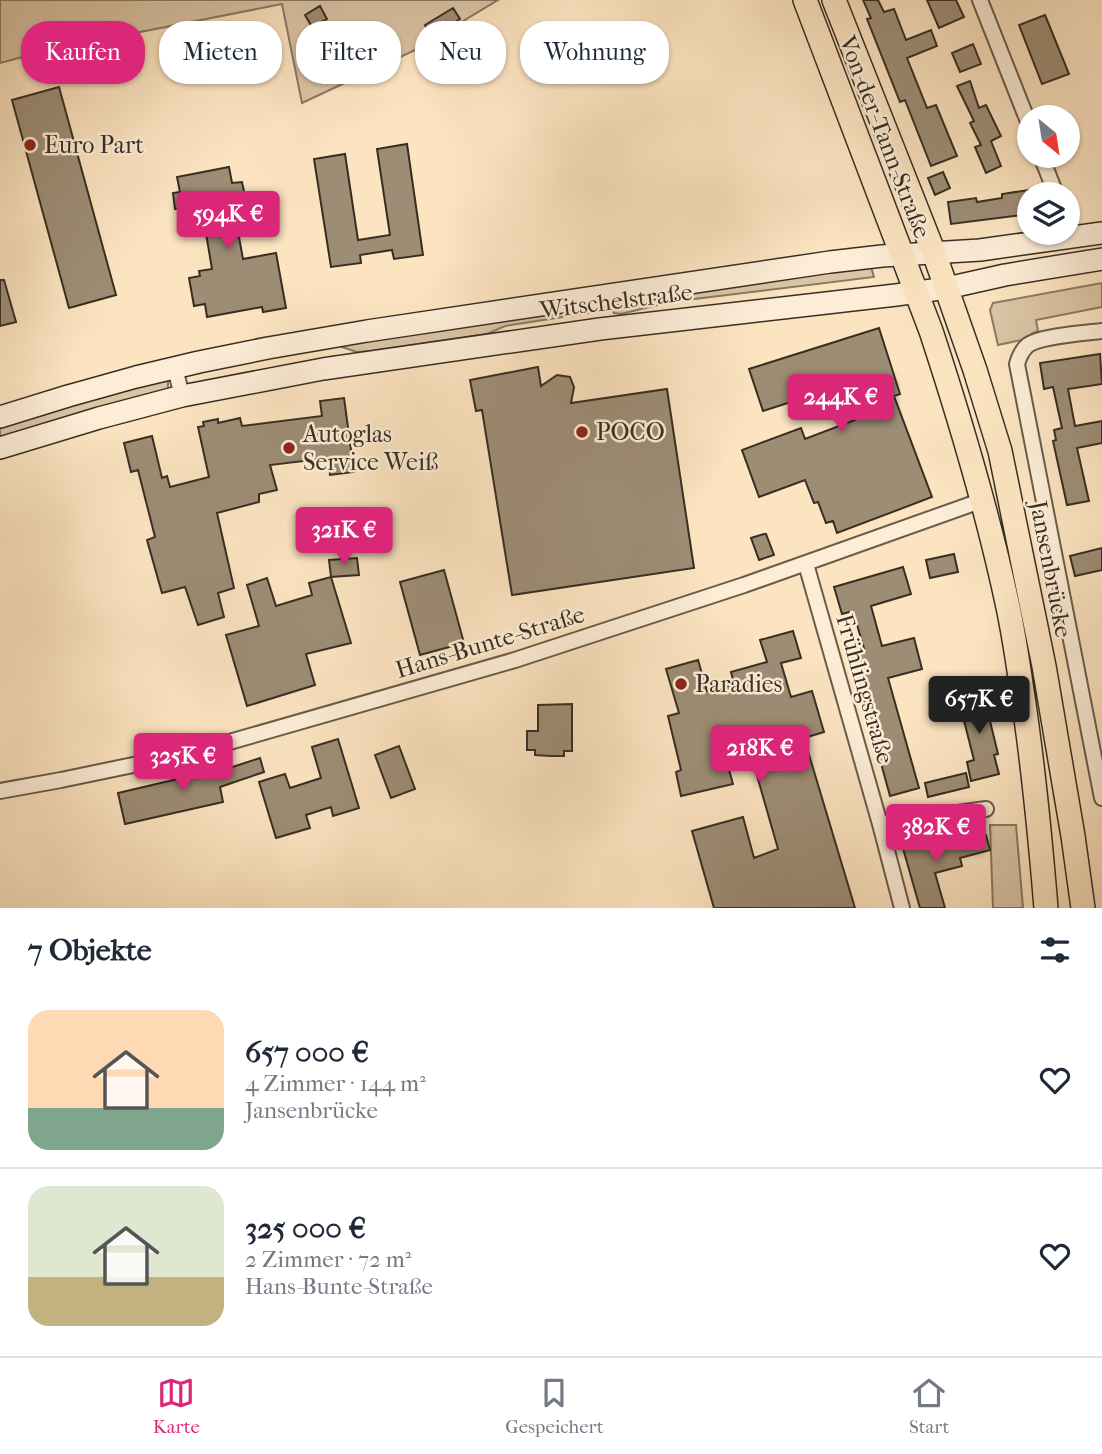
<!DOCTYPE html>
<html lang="de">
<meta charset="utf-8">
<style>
body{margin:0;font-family:"IM FELL French Canon",serif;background:#f6f6f7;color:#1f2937;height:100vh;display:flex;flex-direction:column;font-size:26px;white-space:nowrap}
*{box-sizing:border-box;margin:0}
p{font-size:23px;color:#747a83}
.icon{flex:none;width:38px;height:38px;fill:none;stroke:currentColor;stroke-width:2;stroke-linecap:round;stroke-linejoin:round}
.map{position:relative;height:908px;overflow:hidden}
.drawer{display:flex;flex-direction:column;background:#fff;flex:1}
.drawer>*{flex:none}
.guide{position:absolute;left:21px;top:21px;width:700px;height:63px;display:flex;gap:14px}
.needle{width:46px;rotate:150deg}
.controls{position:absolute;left:1017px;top:105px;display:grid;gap:14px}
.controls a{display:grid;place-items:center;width:63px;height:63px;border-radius:50%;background:#fff;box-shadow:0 2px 5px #0004;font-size:35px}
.price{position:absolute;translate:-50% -60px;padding:0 16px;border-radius:7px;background:#db2777;color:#fff;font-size:23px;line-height:46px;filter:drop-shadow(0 2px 4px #0008)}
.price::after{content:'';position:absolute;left:50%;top:42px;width:21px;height:16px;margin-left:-10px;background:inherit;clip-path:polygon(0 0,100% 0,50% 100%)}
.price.selected{background:#222;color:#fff}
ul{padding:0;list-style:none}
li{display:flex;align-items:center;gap:21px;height:175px;padding:0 28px}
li+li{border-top:2px solid #e0e1e3}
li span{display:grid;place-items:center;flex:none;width:196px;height:140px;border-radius:21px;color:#555}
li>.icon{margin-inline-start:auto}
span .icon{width:84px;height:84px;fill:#fffc;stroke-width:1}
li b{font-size:30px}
h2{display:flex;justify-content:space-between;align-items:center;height:84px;padding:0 28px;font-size:30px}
.pill{padding:0 24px;border-radius:28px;background:#fff;box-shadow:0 2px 5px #0004;font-size:24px;line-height:63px}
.pill.selected{background:#db2777;color:#fff}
.tab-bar{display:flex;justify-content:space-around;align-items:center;height:98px;border-top:2px solid #e0e1e3;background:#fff;font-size:19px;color:#747a83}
.tab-bar a{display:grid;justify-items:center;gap:4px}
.tab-bar .selected{color:#db2777}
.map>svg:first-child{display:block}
</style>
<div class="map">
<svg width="1102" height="908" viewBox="0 0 1102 908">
<rect width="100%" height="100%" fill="#fce4c1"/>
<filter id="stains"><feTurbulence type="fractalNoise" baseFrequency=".00286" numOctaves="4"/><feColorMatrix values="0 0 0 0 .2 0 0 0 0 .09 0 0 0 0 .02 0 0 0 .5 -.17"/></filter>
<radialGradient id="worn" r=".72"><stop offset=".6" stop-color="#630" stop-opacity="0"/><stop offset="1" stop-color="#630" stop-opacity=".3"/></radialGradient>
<path fill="#dbc5a6" stroke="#897a64" stroke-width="2" d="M 0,0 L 498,0 L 415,50 L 302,103 L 282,4 L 49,50 L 0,63 Z
M 871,267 L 874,277 L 670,302 L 621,314 L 614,313 L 610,306 L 613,303 L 744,282 Z
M 1102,283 L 1102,307 L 1036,320 L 1038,331 L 1031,334 L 1031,338 L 998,345 L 990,310 L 993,303 Z
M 589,306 L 591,310 L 588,313 L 505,326 L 487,334 L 371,351 L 357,352 L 342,347 L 343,344 Z
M 163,377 L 168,380 L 168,390 L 0,439 L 0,425 Z
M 990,825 L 1016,825 L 1023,908 L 993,908 Z"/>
<path fill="#9d8d75" stroke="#372e23" stroke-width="2" d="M 863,0 L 878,0 L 884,12 L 894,9 L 906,40 L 931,30 L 937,46 L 907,58 L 927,108 L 936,105 L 957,156 L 931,166 L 905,100 L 900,102 L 867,19 L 871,18 Z
M 927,0 L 956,0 L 964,17 L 939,28 Z
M 320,6 L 327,19 L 312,27 L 305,15 Z
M 453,8 L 460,19 L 432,36 L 425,25 Z
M 1045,15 L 1069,74 L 1042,84 L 1019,25 Z
M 973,44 L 981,64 L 960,72 L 952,53 Z
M 970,81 L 979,108 L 986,105 L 1001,136 L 991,141 L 1001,166 L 986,173 L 975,147 L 981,145 L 970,123 L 974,121 L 957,86 Z
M 59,87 L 116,295 L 69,308 L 12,100 Z
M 407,144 L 423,255 L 394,259 L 392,250 L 360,255 L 361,263 L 331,267 L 314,159 L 345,154 L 358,240 L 390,235 L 377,149 Z
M 229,167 L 232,183 L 242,182 L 245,196 L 232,199 L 243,259 L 276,253 L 286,308 L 263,312 L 262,307 L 207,317 L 205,304 L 194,306 L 189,278 L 200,276 L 199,271 L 212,269 L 201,204 L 175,209 L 173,193 L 180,192 L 177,177 Z
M 943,172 L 950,188 L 935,195 L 928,178 Z
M 1029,190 L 1029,214 L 951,224 L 948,202 L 976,198 L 977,202 L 1002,198 L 1002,194 Z
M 0,280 L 4,280 L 16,322 L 0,326 Z
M 879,328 L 900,394 L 894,396 L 932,497 L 837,533 L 833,521 L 826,523 L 818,502 L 814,503 L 805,480 L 759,497 L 742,450 L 801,428 L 805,439 L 855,420 L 844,385 L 763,411 L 749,369 Z
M 1100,354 L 1102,384 L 1068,389 L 1075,426 L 1102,421 L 1102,443 L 1077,448 L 1089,501 L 1067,505 L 1053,441 L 1056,440 L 1054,430 L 1062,428 L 1053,387 L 1044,389 L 1040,363 Z
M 538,367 L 541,386 L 557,375 L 570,377 L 574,387 L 571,403 L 667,389 L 694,568 L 512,595 L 482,410 L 476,411 L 470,380 Z
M 344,398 L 354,472 L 330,475 L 328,458 L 270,465 L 277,490 L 259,494 L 259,502 L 217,513 L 234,588 L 218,593 L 224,617 L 198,625 L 185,587 L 162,593 L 147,540 L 155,537 L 138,470 L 131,472 L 124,443 L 152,436 L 162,478 L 167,476 L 170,487 L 209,477 L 198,427 L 204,426 L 203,422 L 218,419 L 218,423 L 240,418 L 242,426 L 322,416 L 320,401 Z
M 764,534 L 766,534 L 774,555 L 759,560 L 751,538 Z
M 1102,548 L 1102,570 L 1075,576 L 1070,556 Z
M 954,554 L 958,572 L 930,578 L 926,560 Z
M 357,558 L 359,575 L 331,577 L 329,560 Z
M 903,567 L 911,594 L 871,606 L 882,646 L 914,638 L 922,669 L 888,678 L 919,788 L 890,796 L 860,687 L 857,688 L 848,657 L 865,652 L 853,611 L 842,614 L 834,587 Z
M 444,570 L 464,643 L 420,655 L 400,582 Z
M 331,577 L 351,643 L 306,654 L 315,685 L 247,706 L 226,635 L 259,626 L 247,585 L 267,578 L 276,606 L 312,595 L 309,583 Z
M 793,631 L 801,658 L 781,663 L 791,697 L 812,691 L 824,732 L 804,738 L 855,908 L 714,908 L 692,831 L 743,817 L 754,858 L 778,849 L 743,727 L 719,734 L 733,784 L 681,796 L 676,772 L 681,770 L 668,716 L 679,713 L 666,669 L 698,660 L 707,691 L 734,684 L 731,672 L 767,662 L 760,640 Z
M 983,692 L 998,754 L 994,755 L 999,774 L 971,781 L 967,762 L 974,760 L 958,697 Z
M 572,704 L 572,751 L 564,751 L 564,756 L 551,756 L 535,755 L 535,750 L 527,750 L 527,731 L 538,731 L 538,705 Z
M 338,739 L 359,808 L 333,816 L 331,807 L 306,815 L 310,828 L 276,838 L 259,782 L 285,774 L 290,788 L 321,778 L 312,747 Z
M 399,746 L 415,789 L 391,798 L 375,755 Z
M 260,758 L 264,772 L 220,787 L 223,802 L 125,824 L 118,793 L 216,770 L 217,772 Z
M 966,773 L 969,787 L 928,797 L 925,783 Z
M 925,831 L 930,849 L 986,835 L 990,850 L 960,858 L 962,866 L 935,873 L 945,908 L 920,908 L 900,838 Z"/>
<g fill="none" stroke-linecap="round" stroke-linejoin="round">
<g stroke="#685c4a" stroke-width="18">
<path id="street" d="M 980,0 L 1029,124
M 1041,156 L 1056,194
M 1102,331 C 1085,333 1041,336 1028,345 C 1022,350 1019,357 1017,364 L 1102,798
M 175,368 L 182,396
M 806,564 L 880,824 L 902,908
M 0,791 L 61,780 L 191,753 L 515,660 L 744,585 L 983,500
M 880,824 L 986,809"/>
</g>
<g stroke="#372e23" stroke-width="24">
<path id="secondary" d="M 0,417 L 68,396 L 136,377 L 199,362 L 268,348 L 367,331 L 830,262 L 882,256 L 980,250 L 1102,233
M 0,448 L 99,418 L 182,396 L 323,369 L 600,329 L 896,295 L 947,288 L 1005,275 L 1102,259"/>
</g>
<g stroke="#372e23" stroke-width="26">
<path id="primary" d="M 805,0 L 931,331 C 961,422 988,513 1008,607 C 1014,635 1018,663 1022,691 C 1033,763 1040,835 1046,908
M 834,0 L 934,253 L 975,370 L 1000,451 L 1044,666 L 1073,836 L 1083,908"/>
</g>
<use href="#street" stroke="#fdedd7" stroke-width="14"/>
<use href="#secondary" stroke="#fdedd7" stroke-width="21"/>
<use href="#primary" stroke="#fce4c1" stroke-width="23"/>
</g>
<g fill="#8f2418" stroke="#fdedd7" stroke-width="2.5">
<circle cx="30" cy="145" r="7"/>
<circle cx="582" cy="432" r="7"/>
<circle cx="289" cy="448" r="7"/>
<circle cx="681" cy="684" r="7"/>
</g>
<g text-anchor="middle" stroke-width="5" stroke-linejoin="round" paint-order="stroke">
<g font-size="24" fill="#372e23" stroke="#fdedd7">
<text transform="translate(885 137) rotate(69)" y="8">Von-der-Tann-Straße</text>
<text transform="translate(616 301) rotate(-7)" y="8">Witschelstraße</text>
<text transform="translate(1051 569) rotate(79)" y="8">Jansenbrücke</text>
<text transform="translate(490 642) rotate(-17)" y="8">Hans-Bunte-Straße</text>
<text transform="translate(865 689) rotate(74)" y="8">Frühlingstraße</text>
</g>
<g font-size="24" fill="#372e23" stroke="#fdedd7" text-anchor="start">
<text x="44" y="153">Euro Part</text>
<text x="596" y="440">POCO</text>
<text x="303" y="442">Autoglas<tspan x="303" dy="28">Service Weiß</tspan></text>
<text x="695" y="692">Paradies</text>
</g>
</g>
<rect width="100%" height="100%" filter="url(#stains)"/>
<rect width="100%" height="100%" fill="url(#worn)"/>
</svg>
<div class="controls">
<a><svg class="needle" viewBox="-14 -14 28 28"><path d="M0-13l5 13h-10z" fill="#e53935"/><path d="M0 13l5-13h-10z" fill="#747a83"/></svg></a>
<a><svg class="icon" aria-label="layers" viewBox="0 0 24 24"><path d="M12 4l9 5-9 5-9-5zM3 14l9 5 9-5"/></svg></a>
</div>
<b class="price" style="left:228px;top:251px">594K €</b>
<b class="price" style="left:841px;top:434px">244K €</b>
<b class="price" style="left:344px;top:567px">321K €</b>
<b class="price selected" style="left:979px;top:736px">657K €</b>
<b class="price" style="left:760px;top:785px">218K €</b>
<b class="price" style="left:183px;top:793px">325K €</b>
<b class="price" style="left:936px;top:864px">382K €</b>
<div class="guide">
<a class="pill selected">Kaufen</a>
<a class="pill">Mieten</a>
<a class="pill">Filter</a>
<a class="pill">Neu</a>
<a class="pill">Wohnung</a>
</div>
</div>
<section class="drawer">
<h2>7 Objekte<svg class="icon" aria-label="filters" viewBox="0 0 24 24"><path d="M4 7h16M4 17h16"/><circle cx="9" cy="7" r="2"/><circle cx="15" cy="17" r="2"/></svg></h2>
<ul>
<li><span style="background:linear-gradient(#ffd9b3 70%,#7fa58c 0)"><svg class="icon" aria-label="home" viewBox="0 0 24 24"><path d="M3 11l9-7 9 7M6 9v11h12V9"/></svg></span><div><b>657 000 €</b><p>4 Zimmer · 144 m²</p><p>Jansenbrücke</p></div><svg class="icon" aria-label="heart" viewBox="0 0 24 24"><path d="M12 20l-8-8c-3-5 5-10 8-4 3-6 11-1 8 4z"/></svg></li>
<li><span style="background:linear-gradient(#dfe7d0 65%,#c2b280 0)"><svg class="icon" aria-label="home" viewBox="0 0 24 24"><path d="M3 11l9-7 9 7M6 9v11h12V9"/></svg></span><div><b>325 000 €</b><p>2 Zimmer · 72 m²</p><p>Hans-Bunte-Straße</p></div><svg class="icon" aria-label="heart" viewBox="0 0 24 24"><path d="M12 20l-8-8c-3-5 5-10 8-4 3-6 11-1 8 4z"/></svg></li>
</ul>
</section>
<nav class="tab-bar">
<a class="selected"><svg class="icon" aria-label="map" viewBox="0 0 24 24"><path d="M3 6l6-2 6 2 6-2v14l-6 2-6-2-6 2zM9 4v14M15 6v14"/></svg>Karte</a>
<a><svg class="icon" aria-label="saved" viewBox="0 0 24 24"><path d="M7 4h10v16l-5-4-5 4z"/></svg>Gespeichert</a>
<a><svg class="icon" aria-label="home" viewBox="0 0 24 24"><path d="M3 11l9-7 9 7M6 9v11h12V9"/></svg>Start</a>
</nav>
